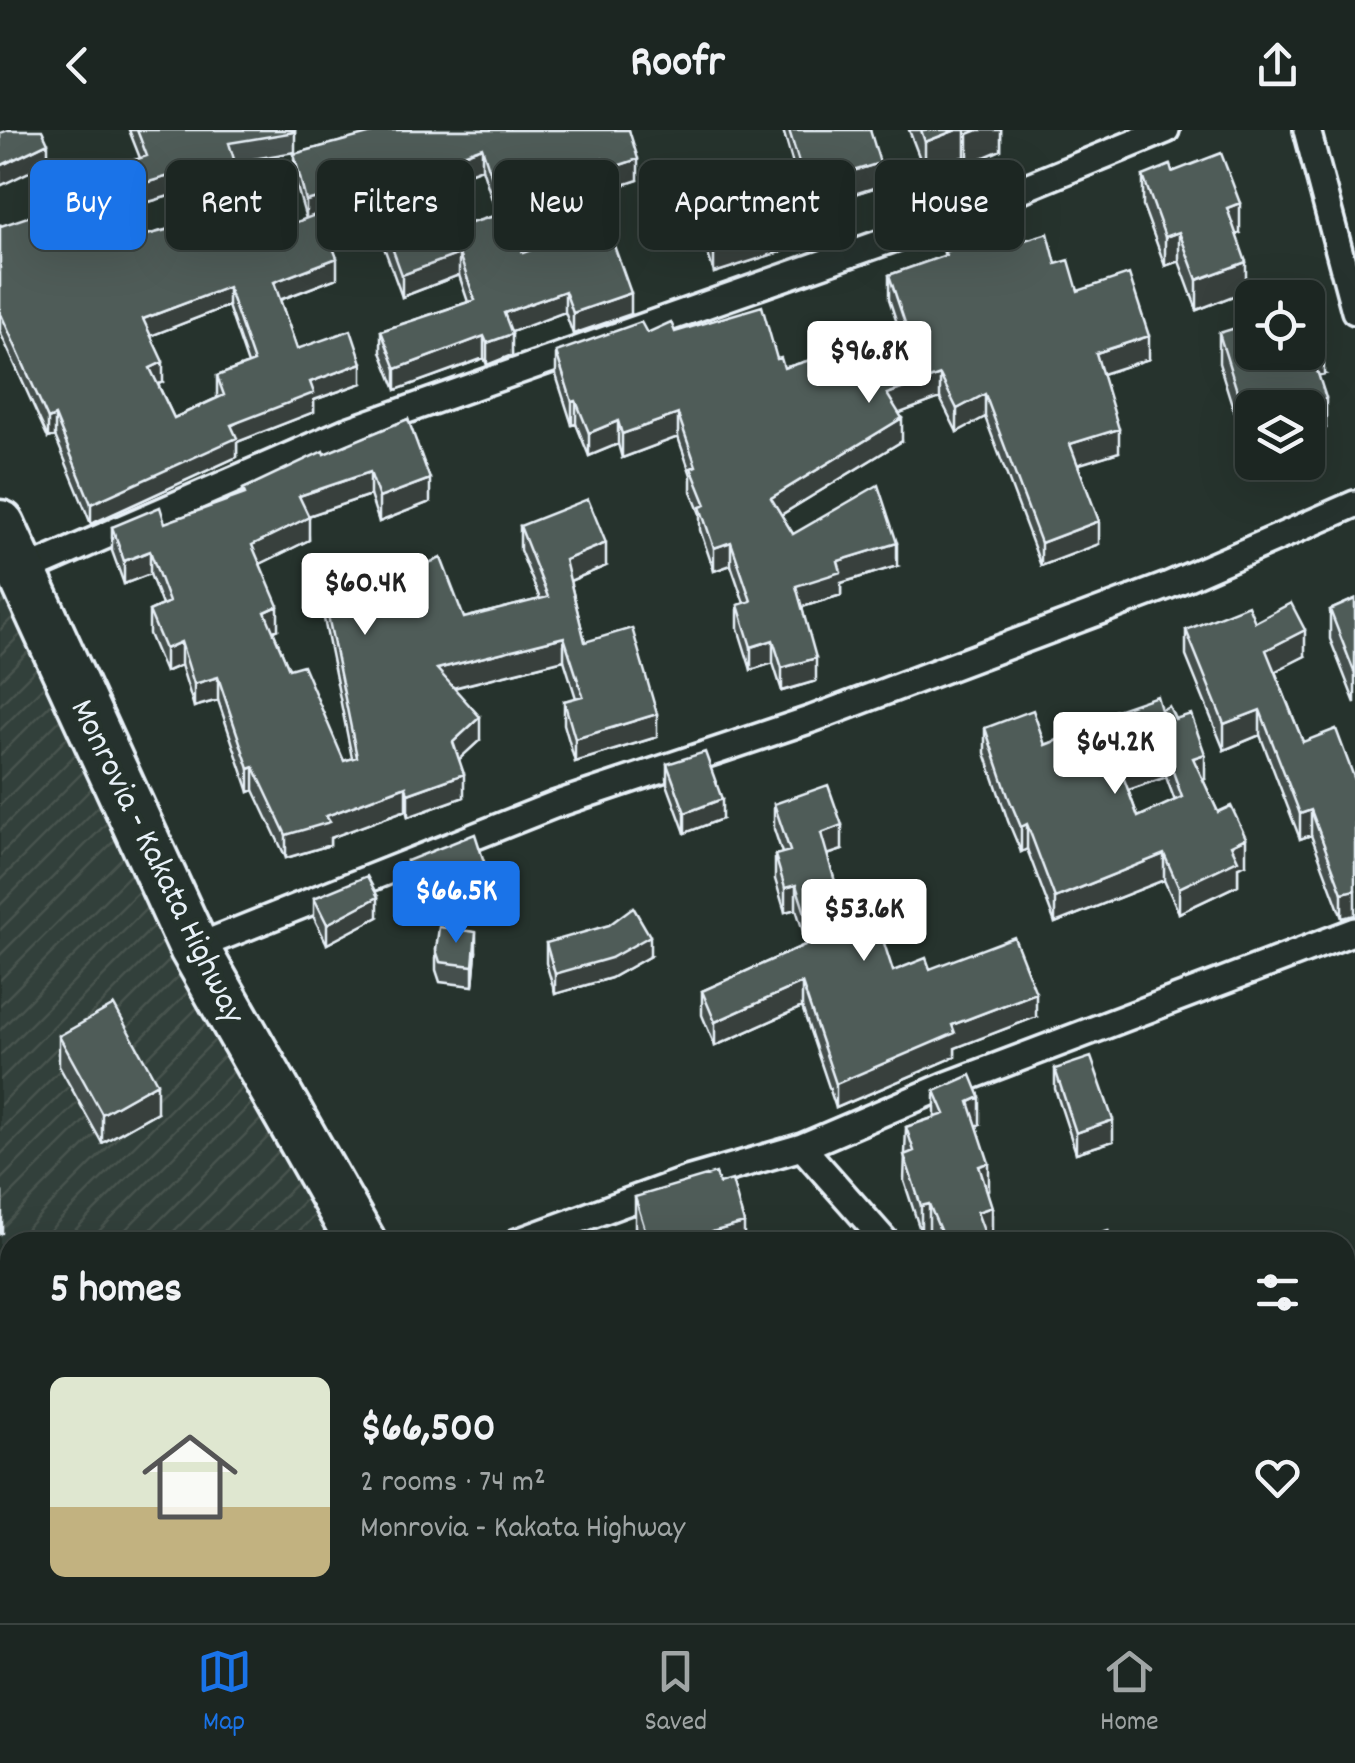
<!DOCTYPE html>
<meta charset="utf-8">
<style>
body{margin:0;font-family:Dekko,sans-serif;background:#29322f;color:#f1f3f6;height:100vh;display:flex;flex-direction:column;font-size:38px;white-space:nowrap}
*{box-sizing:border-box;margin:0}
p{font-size:32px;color:#a0a5a5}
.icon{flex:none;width:55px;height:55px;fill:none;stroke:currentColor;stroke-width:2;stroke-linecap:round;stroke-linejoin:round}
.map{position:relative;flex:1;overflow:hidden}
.drawer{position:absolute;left:0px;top:1102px;width:1355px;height:392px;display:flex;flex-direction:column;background:#1c2622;border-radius:30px 30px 0 0;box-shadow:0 10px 40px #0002,0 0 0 2px #3a4340}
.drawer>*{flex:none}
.banner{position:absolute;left:30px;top:30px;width:1295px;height:90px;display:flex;gap:20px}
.buttons{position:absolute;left:1235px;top:150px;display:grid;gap:20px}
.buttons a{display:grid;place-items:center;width:90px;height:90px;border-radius:15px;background:#1c2622;box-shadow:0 10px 40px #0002,0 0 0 2px #3a4340;font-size:50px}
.price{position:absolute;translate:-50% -85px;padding:0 22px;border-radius:10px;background:#fff;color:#222;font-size:32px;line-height:65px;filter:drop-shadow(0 2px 5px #0008)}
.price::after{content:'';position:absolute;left:50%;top:60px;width:30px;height:22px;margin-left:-15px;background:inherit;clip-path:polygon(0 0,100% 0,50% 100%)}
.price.selected{background:#1a73e8;color:#fff}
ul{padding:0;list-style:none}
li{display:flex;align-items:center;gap:30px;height:250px;padding:0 50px}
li+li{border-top:2px solid #3a4340}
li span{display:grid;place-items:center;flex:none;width:280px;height:200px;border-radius:15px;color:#555}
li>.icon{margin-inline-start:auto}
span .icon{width:120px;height:120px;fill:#fffc;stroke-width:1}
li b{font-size:42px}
h2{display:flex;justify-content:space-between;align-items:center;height:120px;padding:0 50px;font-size:42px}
.chip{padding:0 35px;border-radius:15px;background:#1c2622;box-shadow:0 10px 40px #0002,0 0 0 2px #3a4340;font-size:35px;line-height:90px}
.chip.selected{background:#1a73e8;color:#fff}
header{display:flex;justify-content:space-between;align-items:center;height:130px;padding:0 50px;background:#1c2622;font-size:45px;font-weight:800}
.dock{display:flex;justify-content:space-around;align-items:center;height:140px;border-top:2px solid #3a4340;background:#1c2622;font-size:28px;color:#a0a5a5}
.dock a{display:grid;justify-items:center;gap:5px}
.dock .selected{color:#1a73e8}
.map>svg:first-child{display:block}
</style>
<header><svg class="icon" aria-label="back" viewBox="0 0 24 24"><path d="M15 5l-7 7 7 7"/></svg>Roofr<svg class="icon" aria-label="share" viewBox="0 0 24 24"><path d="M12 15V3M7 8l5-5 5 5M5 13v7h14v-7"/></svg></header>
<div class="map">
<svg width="1355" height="1493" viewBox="0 0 1355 1493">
<defs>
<pattern id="industrial-furrows" width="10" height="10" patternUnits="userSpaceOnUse" patternTransform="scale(2.5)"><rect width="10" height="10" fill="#333f3a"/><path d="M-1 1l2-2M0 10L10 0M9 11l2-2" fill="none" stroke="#47524e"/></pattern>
</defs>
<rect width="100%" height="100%" fill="#26332d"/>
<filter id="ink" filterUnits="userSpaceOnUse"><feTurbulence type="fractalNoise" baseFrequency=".01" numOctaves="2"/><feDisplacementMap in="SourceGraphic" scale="20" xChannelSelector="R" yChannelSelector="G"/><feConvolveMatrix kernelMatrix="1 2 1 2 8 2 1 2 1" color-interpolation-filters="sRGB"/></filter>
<g filter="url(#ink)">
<path fill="url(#industrial-furrows)" d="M 0,422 L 381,1112 L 10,1112 L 10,1485 L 337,1485 L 342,1493 L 0,1493 Z"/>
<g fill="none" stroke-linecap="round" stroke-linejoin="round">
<g stroke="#e8f1f8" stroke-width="32">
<path id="street" d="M 1307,0 L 1355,181
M 24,441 L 347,301 L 941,92 L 1166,0
M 194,818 L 554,675 L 812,589 L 1167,456 L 1355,374
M 802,1017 L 886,1112
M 517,1112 L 687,1050 L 802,1017 L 945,956 L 1355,801"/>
</g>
<g stroke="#e8f1f8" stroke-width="55">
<path id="highway" d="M 0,395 L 194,818 L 361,1112
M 578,1485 L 582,1493"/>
</g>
<use href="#street" stroke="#26332d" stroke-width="25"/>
<use href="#highway" stroke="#26332d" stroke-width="48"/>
</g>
<path fill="#454f4d" stroke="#e8f1f8" stroke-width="2.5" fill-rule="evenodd" d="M 129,0 L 295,0 L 295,22 L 235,32 L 258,107 L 306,89 L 294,46 L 294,24 L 370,4 L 370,0 L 629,0 L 638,50 L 605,61 L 602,51 L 551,68 L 551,78 L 512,93 L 523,123 L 631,184 L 573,204 L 565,182 L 511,202 L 512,225 L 487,235 L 484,228 L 396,260 L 381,222 L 381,201 L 468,172 L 459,145 L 402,167 L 369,76 L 322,88 L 337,148 L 280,170 L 297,219 L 362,253 L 314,270 L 314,282 L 237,312 L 237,327 L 91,394 L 55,306 L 48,308 L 0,202 L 0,94 L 1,96 L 128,110 L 195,92 L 186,61 L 135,76 L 128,51 L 128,32 L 140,28 ZM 482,38 L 497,85 L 441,102 L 426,59 ZM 228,176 L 248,234 L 217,246 L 217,268 L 174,288 L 158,254 L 163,252 L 150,206 Z
M 783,0 L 870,0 L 880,56 L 806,79 Z
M 909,0 L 1001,0 L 1001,20 L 968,34 L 965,26 L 925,42 Z
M 1172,42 L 1240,103 L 1236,104 L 1246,161 L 1197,180 L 1179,131 L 1165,136 L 1143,76 L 1143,46 Z
M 699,75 L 792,118 L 714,143 L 699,96 Z
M 953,104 L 992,120 L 1056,134 L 1078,161 L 1149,229 L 1102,244 L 1119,322 L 1078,334 L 1099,414 L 1041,436 L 985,287 L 957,302 L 940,268 L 899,283 L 902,311 L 781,385 L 793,404 L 897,436 L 841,453 L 841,465 L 802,477 L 816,551 L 782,561 L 773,533 L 751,540 L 738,498 L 738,475 L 744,473 L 731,435 L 714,441 L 700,400 L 700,384 L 691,361 L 691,345 L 678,307 L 622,328 L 618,314 L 589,326 L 576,294 L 572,295 L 556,245 L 556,222 L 647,203 L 675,202 L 777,229 L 784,238 L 837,222 L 899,199 L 889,169 L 889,145 L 944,126 L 944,122 L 953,118 Z
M 1219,203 L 1324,244 L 1318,245 L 1326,298 L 1308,303 L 1308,278 L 1247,323 L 1219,233 Z
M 408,289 L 430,372 L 379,392 L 370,365 L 308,386 L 309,410 L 260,434 L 278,499 L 273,501 L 289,539 L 344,631 L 352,628 L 324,489 L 324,466 L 398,450 L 398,445 L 464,488 L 540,469 L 520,420 L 520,396 L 606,436 L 570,451 L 585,512 L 657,607 L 575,632 L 564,594 L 564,571 L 576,568 L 564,530 L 454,558 L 480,610 L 459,629 L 464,667 L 408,687 L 406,680 L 330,708 L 330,715 L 286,728 L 254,660 L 249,662 L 218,570 L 194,577 L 181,535 L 165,542 L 149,504 L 149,481 L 162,475 L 150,444 L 124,454 L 112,421 L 112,397 L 165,393 L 243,364 L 243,359 Z
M 1355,469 L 1355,573 L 1330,509 L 1330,480 Z
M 1255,492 L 1305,526 L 1275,541 L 1303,612 L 1355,650 L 1342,788 L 1311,705 L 1300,709 L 1260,605 L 1224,620 L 1186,526 L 1186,500 Z
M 1161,580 L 1205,649 L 1203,650 L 1218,682 L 1246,734 L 1238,737 L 1238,755 L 1179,783 L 1164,750 L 1055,793 L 1027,719 L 1021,722 L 1008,691 L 985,623 L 985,598 L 1045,615 L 1105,592 L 1105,584 ZM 1166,647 L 1175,671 L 1138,687 L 1128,660 Z
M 667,634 L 722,689 L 685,703 L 667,654 Z
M 774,674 L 842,720 L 827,725 L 840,769 L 893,841 L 930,839 L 1036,887 L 955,918 L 955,927 L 836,978 L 802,877 L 715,916 L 702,885 L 702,861 L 807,814 L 796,779 L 785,782 L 775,749 L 775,725 L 782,723 L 774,699 Z
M 407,731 L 488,764 L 418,787 L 407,751 Z
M 314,768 L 378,787 L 327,814 L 314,788 Z
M 546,813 L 650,826 L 611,848 L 555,864 L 546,833 Z
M 436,820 L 476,822 L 473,856 L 440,852 L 436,840 Z
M 59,906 L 157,982 L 102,1013 L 59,936 Z
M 1055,939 L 1113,1011 L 1076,1023 L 1055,959 Z
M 935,961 L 980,994 L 977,995 L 989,1059 L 987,1060 L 992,1103 L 985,1105 L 988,1112 L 934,1112 L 929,1100 L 921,1103 L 904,1051 L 906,997 L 935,987 Z
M 719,1054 L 744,1112 L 640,1112 L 635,1097 L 635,1067 Z
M 1355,1331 L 1355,1391 L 1345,1371 L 1345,1336 Z
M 0,1369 L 8,1431 L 8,1451 L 0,1452 Z
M 979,1485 L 1064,1485 L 1064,1493 L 982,1493 Z
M 1150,1485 L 1214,1485 L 1217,1493 L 1162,1493 L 1161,1491 L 1153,1493 Z
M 1298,1485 L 1345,1485 L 1342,1493 L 1301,1493 Z"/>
<path fill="#38403e" stroke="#e8f1f8" stroke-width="2.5" d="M 956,0 L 965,0 L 965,26 L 925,42 L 925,12 Z
M 978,0 L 1001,0 L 1001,20 L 968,34 L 968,4 Z
M 48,13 L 48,33 L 0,56 L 0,36 Z
M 482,17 L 482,38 L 419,62 L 419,40 Z
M 602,29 L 602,51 L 551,68 L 551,78 L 501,97 L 501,75 L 548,47 Z
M 638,29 L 638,50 L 605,61 L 605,40 Z
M 880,33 L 880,56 L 806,79 L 806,55 Z
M 186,41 L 186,61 L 135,76 L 135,56 Z
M 369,54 L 369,76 L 306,92 L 306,71 Z
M 1240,73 L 1240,103 L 1227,108 L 1227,78 Z
M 792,98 L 792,118 L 714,143 L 714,123 Z
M 1179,102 L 1179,131 L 1165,136 L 1165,107 Z
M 459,124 L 459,145 L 402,167 L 402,145 Z
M 337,128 L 337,148 L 274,172 L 274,152 Z
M 1246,132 L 1246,161 L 1197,180 L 1197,150 Z
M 228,157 L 228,176 L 143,209 L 143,189 Z
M 565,161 L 565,182 L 504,205 L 504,183 Z
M 631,163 L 631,184 L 573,204 L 573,183 Z
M 512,204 L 512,225 L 487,235 L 487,213 Z
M 484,206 L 484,228 L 396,260 L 396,239 Z
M 1149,206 L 1149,229 L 1096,246 L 1096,223 Z
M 1324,214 L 1324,244 L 1310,248 L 1310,219 Z
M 163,232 L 163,252 L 150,258 L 150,238 Z
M 362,233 L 362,253 L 314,270 L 314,282 L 237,312 L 237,327 L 91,394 L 91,374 L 310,252 Z
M 940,245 L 940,268 L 887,288 L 887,264 Z
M 985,264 L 985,287 L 957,302 L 957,279 Z
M 1326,268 L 1326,298 L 1308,303 L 1308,278 L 1296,278 Z
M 576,271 L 576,294 L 572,295 L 572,272 Z
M 678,284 L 678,307 L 622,328 L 622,304 Z
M 55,286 L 55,306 L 48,308 L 48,289 Z
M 902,288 L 902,311 L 771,391 L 771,368 Z
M 618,291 L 618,314 L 589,326 L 589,303 Z
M 1252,292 L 1252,321 L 1247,323 L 1247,293 Z
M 1119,299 L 1119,322 L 1070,337 L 1070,314 Z
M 370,342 L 370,365 L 299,389 L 299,366 Z
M 430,349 L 430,372 L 379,392 L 379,368 Z
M 309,387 L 309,410 L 252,438 L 252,415 Z
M 1099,391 L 1099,414 L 1041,436 L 1041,413 Z
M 731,412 L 731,435 L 714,441 L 714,418 Z
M 606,413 L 606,436 L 565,453 L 565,430 Z
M 897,413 L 897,436 L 841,453 L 841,465 L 796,479 L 796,456 L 838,431 Z
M 150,421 L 150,444 L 124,454 L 124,431 Z
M 278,476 L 278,499 L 265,505 L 265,482 Z
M 1305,500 L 1305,526 L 1266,546 L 1266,520 Z
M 564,507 L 564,530 L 437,562 L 437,539 Z
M 773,510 L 773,533 L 751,540 L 751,517 Z
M 181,512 L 181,535 L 165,542 L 165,519 Z
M 816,528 L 816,551 L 782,561 L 782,538 Z
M 218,547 L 218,570 L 194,577 L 194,554 Z
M 1260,580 L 1260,605 L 1224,620 L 1224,594 Z
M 657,584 L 657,607 L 575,632 L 575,609 Z
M 480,587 L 480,610 L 453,635 L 453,612 Z
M 1166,622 L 1166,647 L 1120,663 L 1120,638 Z
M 1205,624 L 1205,649 L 1193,653 L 1193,628 Z
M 254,637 L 254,660 L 249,662 L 249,639 Z
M 464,644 L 464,667 L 408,687 L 408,664 Z
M 406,656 L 406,680 L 330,708 L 330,715 L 286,728 L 286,705 L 326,686 Z
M 722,669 L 722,689 L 685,703 L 685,683 Z
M 1311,680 L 1311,705 L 1300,709 L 1300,684 Z
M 1027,694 L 1027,719 L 1021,722 L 1021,697 Z
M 842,695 L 842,720 L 821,727 L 821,703 Z
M 1246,708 L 1246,734 L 1238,737 L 1238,755 L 1179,783 L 1179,758 L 1231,715 Z
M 1164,724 L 1164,750 L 1055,793 L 1055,768 Z
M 488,744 L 488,764 L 418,787 L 418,767 Z
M 796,755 L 796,779 L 785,782 L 785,758 Z
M 1355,760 L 1355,785 L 1342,788 L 1342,763 Z
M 378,767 L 378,787 L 327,814 L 327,794 Z
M 476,802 L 476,822 L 473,856 L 473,836 Z
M 650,806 L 650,826 L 611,848 L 555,864 L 555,844 Z
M 802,853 L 802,877 L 715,916 L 715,892 Z
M 1036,863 L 1036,887 L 955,918 L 955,927 L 836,978 L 836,954 L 952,895 Z
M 157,953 L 157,982 L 102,1013 L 102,984 Z
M 980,967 L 980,994 L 969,999 L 969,972 Z
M 1113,990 L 1113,1011 L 1076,1023 L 1076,1003 Z
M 989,1033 L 989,1059 L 979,1062 L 979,1036 Z
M 2,1064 L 2,1103 L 0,1104 L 0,1066 Z
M 929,1074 L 929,1100 L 921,1103 L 921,1076 Z
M 992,1077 L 992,1103 L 977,1108 L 977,1082 Z
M 744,1093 L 744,1112 L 676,1112 Z
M 1355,1465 L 1355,1485 L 1342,1493 L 1312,1493 L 1312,1491 L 1321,1485 L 1345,1485 L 1345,1471 Z
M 692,1485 L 736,1485 L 711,1493 L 692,1493 Z
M 1064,1485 L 1064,1493 L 1042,1493 Z
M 1153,1485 L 1161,1485 L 1161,1491 L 1153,1493 Z"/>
<path fill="#505c59" stroke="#e8f1f8" stroke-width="2.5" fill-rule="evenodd" d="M 8,0 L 42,0 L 48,13 L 0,36 L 0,3 Z
M 137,0 L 295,0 L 295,2 L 229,13 L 258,107 L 320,83 L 337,128 L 274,152 L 297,219 L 351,200 L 362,233 L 310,252 L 314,263 L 231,295 L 237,308 L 91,374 L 55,286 L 48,289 L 0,182 L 0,94 L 1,96 L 111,59 L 128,110 L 201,91 L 186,41 L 135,56 L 128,32 L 147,26 ZM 228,157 L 254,232 L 217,246 L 224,265 L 174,288 L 150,238 L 163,232 L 143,189 Z
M 375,0 L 629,0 L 638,29 L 605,40 L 602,29 L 548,47 L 551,57 L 501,75 L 482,17 L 419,40 L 441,102 L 508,82 L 523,123 L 606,93 L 631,163 L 573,183 L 565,161 L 504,183 L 512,204 L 487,213 L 484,206 L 396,239 L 381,201 L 475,170 L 459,124 L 402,145 L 369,54 L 306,71 L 294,24 L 376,2 Z
M 789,0 L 870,0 L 880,33 L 806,55 Z
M 921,0 L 956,0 L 925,12 Z
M 1221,23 L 1240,73 L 1227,78 L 1246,132 L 1197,150 L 1179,102 L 1165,107 L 1143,46 L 1170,35 L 1172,42 Z
M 776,50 L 792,98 L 714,123 L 699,75 Z
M 981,92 L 992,120 L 1048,103 L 1056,134 L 1069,130 L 1078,161 L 1129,144 L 1149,206 L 1096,223 L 1119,299 L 1070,314 L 1099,391 L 1041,413 L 985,264 L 957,279 L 940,245 L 887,264 L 902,288 L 771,368 L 793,404 L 878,355 L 897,413 L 838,431 L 841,442 L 796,456 L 816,528 L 782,538 L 773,510 L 751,517 L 738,475 L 751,471 L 731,412 L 714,418 L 700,377 L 706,375 L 691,338 L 696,336 L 678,284 L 622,304 L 618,291 L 589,303 L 576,271 L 572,272 L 556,222 L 641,192 L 647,203 L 671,192 L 675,202 L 762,176 L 777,229 L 781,228 L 784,238 L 837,222 L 906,196 L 889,145 L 946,125 L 944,122 L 958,116 L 953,104 Z
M 1311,174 L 1324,214 L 1310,219 L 1326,268 L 1296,278 L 1252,278 L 1252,292 L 1247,293 L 1219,203 L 1252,193 L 1252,222 L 1308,222 L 1308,175 Z
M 408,289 L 430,349 L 379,368 L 370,342 L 299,366 L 309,387 L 252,415 L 278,476 L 265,482 L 289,539 L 303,535 L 344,631 L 357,627 L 324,466 L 400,450 L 398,445 L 441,428 L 464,488 L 548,467 L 520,396 L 588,369 L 606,413 L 565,430 L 585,512 L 632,498 L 657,584 L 575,609 L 564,571 L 583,566 L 564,507 L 437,539 L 480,587 L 453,612 L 464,644 L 408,664 L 406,656 L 326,686 L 330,692 L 286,705 L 254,637 L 249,639 L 218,547 L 194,554 L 181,512 L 165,519 L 149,481 L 169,472 L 150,421 L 124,431 L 112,397 L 160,377 L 165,393 L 245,364 L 243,359 L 323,321 L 324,324 Z
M 1355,469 L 1355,544 L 1330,480 Z
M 1291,473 L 1305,500 L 1266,520 L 1303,612 L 1336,599 L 1355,650 L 1355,760 L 1342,763 L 1311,680 L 1300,684 L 1260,580 L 1224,594 L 1186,500 L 1248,475 L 1255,492 Z
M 1157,566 L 1161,580 L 1169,576 L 1175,589 L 1191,584 L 1205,624 L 1193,628 L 1218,682 L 1231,676 L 1246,708 L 1231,715 L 1238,730 L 1179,758 L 1164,724 L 1055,768 L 1027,694 L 1021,697 L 1008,666 L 985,598 L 1033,580 L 1045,615 L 1108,591 L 1105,584 ZM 1166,622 L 1182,667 L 1138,687 L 1120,638 Z
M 705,622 L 722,669 L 685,683 L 667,634 Z
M 828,655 L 842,695 L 821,703 L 840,769 L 867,760 L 893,841 L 926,828 L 930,839 L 1014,807 L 1036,863 L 952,895 L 955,903 L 836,954 L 802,853 L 715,892 L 702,861 L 814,811 L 796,755 L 785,758 L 775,725 L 790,721 L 774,674 Z
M 475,704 L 488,744 L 418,767 L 407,731 Z
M 367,746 L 378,767 L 327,794 L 314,768 Z
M 633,777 L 650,806 L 611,828 L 555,844 L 546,813 L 609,795 Z
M 439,797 L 476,802 L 473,836 L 440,832 L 436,820 Z
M 114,875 L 157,953 L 102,984 L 59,906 Z
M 1091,927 L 1113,990 L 1076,1003 L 1055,939 Z
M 971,945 L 980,967 L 969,972 L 989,1033 L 979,1036 L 992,1077 L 977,1082 L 988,1112 L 945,1112 L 929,1074 L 921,1076 L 904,1025 L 914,1021 L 906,997 L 945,984 L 935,961 Z
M 716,1043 L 719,1054 L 732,1050 L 744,1093 L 676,1112 L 649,1112 L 635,1067 Z
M 1108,1100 L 1112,1112 L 1070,1112 Z
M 1355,1331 L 1355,1370 L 1345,1351 L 1345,1336 Z
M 0,1369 L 2,1369 L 8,1431 L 0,1432 Z
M 1355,1441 L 1355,1465 L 1345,1471 L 1345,1445 Z
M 181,1485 L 313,1485 L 318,1493 L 167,1493 Z
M 990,1485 L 1064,1485 L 1042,1493 L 992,1493 Z
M 1166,1485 L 1214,1485 L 1217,1493 L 1169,1493 Z
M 1308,1485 L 1321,1485 L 1312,1491 Z"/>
</g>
<g text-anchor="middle" stroke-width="9" stroke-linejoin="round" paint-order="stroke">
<g font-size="35" fill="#e8f1f8" stroke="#26332d">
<text transform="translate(160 730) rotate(64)" y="12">Monrovia - Kakata Highway</text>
</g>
</g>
</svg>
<div class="buttons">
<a><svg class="icon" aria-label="locate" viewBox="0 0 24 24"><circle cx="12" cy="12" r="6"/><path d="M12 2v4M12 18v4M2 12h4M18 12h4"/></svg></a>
<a><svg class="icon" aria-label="layers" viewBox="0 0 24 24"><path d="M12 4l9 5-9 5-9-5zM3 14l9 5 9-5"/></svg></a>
</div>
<b class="price" style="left:869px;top:276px">$96.8K</b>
<b class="price" style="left:365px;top:508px">$60.4K</b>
<b class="price" style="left:1115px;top:667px">$64.2K</b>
<b class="price selected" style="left:456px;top:816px">$66.5K</b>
<b class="price" style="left:864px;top:834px">$53.6K</b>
<div class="banner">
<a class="chip selected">Buy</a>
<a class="chip">Rent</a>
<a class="chip">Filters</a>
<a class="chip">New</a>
<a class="chip">Apartment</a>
<a class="chip">House</a>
</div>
<section class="drawer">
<h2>5 homes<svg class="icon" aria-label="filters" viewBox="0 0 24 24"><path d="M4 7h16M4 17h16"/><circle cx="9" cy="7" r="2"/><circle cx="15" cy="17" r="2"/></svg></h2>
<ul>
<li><span style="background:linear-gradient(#dfe7d0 65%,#c2b280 0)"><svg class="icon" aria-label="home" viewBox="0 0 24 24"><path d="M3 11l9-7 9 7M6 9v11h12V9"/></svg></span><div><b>$66,500</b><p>2 rooms · 74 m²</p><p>Monrovia - Kakata Highway</p></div><svg class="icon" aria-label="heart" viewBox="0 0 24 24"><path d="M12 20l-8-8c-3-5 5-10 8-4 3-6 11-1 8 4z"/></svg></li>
</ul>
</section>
</div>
<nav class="dock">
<a class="selected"><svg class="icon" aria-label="map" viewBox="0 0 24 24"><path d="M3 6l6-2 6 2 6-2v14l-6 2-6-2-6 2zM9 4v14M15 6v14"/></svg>Map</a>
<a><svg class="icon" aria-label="saved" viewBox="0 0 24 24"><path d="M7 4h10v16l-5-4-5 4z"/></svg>Saved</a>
<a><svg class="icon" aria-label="home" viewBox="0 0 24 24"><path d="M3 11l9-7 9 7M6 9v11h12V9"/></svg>Home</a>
</nav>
